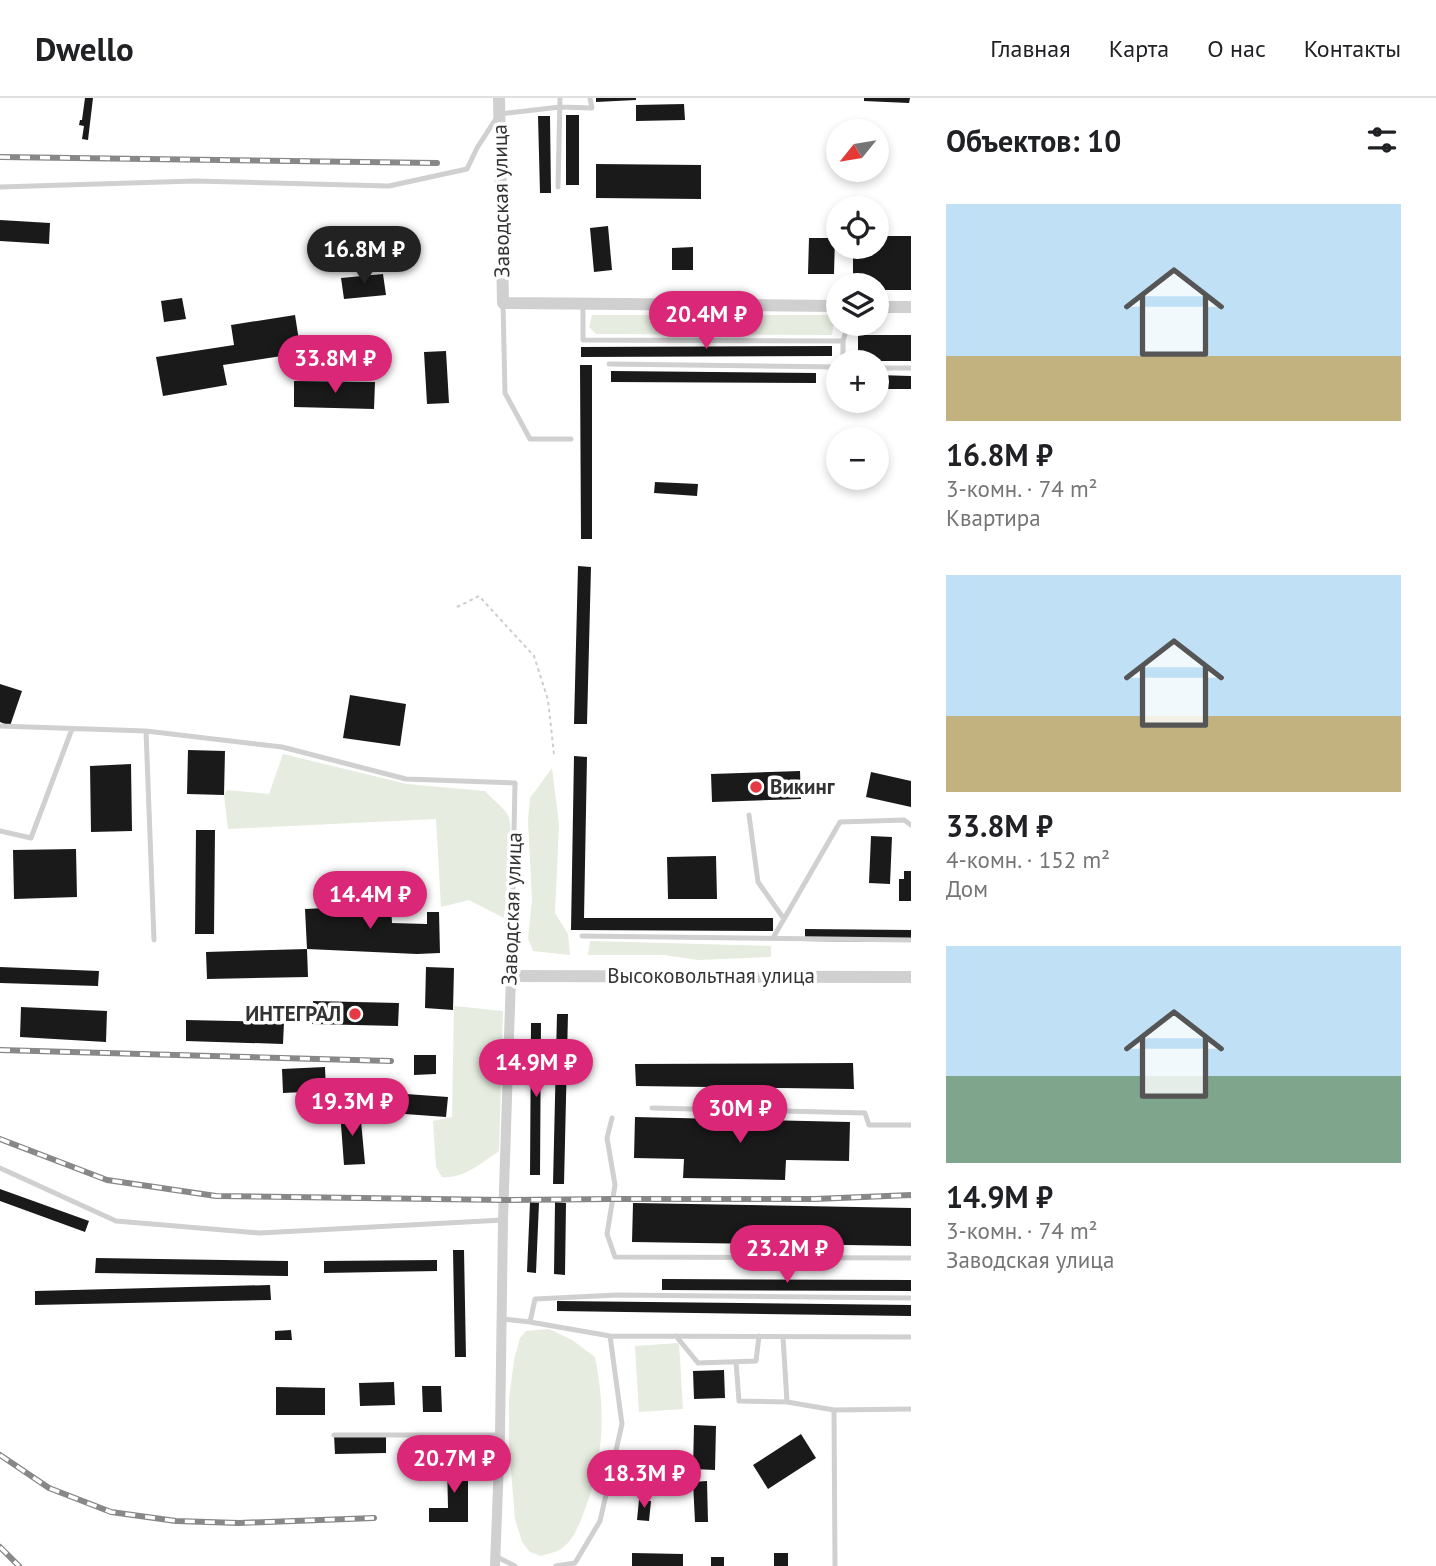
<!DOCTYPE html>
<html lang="ru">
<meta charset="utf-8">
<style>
body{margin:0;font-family:"PT Sans",sans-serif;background:#f2f2f2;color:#202124;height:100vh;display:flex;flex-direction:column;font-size:26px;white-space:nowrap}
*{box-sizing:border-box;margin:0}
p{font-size:23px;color:#757577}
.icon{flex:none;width:38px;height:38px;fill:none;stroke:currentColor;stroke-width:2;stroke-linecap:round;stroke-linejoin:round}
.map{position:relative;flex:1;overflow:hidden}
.details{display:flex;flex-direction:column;background:#fff;width:525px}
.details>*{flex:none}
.needle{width:46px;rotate:240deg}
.buttons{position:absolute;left:826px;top:21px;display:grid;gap:14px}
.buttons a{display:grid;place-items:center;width:63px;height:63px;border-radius:50%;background:#fff;box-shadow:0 4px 10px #0003;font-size:35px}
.price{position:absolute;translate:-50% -60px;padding:0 16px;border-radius:24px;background:#db2777;color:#fff;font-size:23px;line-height:46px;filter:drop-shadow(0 2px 4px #0008)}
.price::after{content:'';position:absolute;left:50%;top:42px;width:21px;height:16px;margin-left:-10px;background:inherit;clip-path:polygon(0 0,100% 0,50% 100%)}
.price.active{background:#222;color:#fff}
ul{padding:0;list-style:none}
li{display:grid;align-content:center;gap:14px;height:371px;padding:0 35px}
li span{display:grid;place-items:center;height:217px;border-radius:0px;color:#555}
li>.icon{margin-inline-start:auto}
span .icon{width:126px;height:126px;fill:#fffc;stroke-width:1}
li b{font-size:30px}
h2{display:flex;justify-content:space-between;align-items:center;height:84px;padding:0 35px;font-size:30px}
header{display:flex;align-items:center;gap:42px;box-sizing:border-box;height:98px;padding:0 35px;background:#fff;border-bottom:2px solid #e0e0e0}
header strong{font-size:33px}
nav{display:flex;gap:38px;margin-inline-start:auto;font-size:24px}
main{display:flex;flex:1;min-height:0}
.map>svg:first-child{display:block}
</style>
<header>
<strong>Dwello</strong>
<nav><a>Главная</a><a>Карта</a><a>О нас</a><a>Контакты</a></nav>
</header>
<main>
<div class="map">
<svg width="911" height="1468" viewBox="0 0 911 1468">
<rect width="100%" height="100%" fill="#fff"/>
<path fill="#e6ecdf" d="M 592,217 L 835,217 L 832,237 L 596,236 L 589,229 Z
M 283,656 L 407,686 L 485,693 C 492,701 503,709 508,717 C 515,730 506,802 504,820 L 469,802 L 441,809 L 436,721 L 228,731 L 224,697 L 227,692 L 269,696 Z
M 552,670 L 559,726 L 555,815 L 568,836 L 570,857 L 533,853 L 528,840 L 532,802 L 528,722 L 530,700 Z
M 590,843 L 771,848 L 771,859 L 698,862 L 664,857 L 588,857 Z
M 454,908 L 503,913 L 499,1053 C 482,1065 463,1081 442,1079 L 436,1069 L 433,1023 L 452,1019 Z
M 549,1231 L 572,1242 L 595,1259 C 606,1313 604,1362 584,1414 C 579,1427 573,1443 561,1451 C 556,1454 547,1456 541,1458 L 530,1454 L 522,1444 L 515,1421 L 509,1348 L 509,1301 L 514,1262 L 520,1240 L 526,1233 Z
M 679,1245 L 683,1311 L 639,1314 L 635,1248 Z"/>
<path fill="#1a1a1a" d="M 85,0 L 93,0 L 88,42 L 82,41 L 84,28 L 79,27 L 80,22 L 82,22 Z
M 596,0 L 636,0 L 636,2 L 596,4 Z
M 864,0 L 910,0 L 909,5 L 864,3 Z
M 684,6 L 685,22 L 636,23 L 636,7 Z
M 566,17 L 579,17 L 579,87 L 566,87 Z
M 538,18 L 550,18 L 551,95 L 540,95 Z
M 596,66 L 701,67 L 701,101 L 596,100 Z
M 0,122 L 50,125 L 49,146 L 0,143 Z
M 608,128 L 612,172 L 594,174 L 590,130 Z
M 877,138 L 911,138 L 911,192 L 877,192 L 877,187 L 853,187 L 853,149 L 877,149 Z
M 809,140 L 835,140 L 834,176 L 808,176 Z
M 693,149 L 693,172 L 672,172 L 672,150 Z
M 383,176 L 386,197 L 344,201 L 341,180 Z
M 182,200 L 186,221 L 164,224 L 161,203 Z
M 295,217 L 301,255 L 223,267 L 227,287 L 163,298 L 156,259 L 234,247 L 231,227 Z
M 858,237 L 911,237 L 911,263 L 858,263 Z
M 832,248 L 832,258 L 581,259 L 581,249 Z
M 446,253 L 449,305 L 427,306 L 424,254 Z
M 580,267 L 592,267 L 592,441 L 581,441 Z
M 611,273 L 816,275 L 816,285 L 611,284 Z
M 877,277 L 911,278 L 911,291 L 877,291 Z
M 294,283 L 375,284 L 374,311 L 294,309 Z
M 655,384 L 698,386 L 697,398 L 654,395 Z
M 578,468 L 591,469 L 587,626 L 574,626 Z
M 0,586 L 22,593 L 10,628 L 0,624 Z
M 350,597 L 406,606 L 400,648 L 343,640 Z
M 188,652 L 225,653 L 224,697 L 187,696 Z
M 574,658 L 587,659 L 584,820 L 773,820 L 773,833 L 571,832 Z
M 131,666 L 132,733 L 91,734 L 90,668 Z
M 800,673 L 801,701 L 712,704 L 711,676 Z
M 871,674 L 911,683 L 911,709 L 866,699 Z
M 196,732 L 215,732 L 214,836 L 195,836 Z
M 871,738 L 892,739 L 890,786 L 869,785 Z
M 76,751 L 77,799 L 14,801 L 13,752 Z
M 716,758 L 717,801 L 668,801 L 667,759 Z
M 904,773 L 911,773 L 911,803 L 899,803 L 899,781 L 904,781 Z
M 391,807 L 392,825 L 427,826 L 427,814 L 439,814 L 440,855 L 417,856 L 307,851 L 305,811 Z
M 805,831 L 911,832 L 911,844 L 805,843 Z
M 307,851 L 308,879 L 207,881 L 206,854 Z
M 0,869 L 99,873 L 98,888 L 0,885 Z
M 426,869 L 454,870 L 453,912 L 425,910 Z
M 313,903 L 399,905 L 398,928 L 312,926 Z
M 21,909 L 107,913 L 106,944 L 20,939 Z
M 557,916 L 568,916 L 564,1086 L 553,1086 Z
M 186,922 L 284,924 L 283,946 L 186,943 Z
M 531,925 L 541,925 L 540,1077 L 530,1077 Z
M 414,957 L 436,957 L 436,976 L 414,977 Z
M 853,965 L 854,991 L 636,988 L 635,966 Z
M 325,969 L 326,993 L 283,995 L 282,971 Z
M 392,995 L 448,999 L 446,1019 L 391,1015 Z
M 360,1012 L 365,1066 L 344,1067 L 340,1013 Z
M 635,1019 L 850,1024 L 849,1063 L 786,1062 L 785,1082 L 683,1080 L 684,1061 L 634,1060 Z
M 0,1091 L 89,1123 L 85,1134 L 0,1103 Z
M 530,1104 L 539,1105 L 536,1175 L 527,1174 Z
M 555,1104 L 566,1105 L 565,1177 L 554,1176 Z
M 633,1105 L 911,1110 L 911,1148 L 632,1144 Z
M 453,1152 L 464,1152 L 466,1259 L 455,1259 Z
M 96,1160 L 288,1163 L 288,1178 L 95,1175 Z
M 437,1162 L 437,1173 L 324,1175 L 324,1163 Z
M 662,1181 L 911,1182 L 911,1193 L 662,1192 Z
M 270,1187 L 271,1202 L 35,1207 L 35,1193 Z
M 557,1203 L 911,1207 L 911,1218 L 557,1213 Z
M 291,1232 L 292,1242 L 275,1242 L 275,1233 Z
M 724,1272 L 725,1300 L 694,1301 L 693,1273 Z
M 394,1284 L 395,1307 L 360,1308 L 359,1285 Z
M 422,1288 L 441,1288 L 442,1314 L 423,1314 Z
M 276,1289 L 325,1290 L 325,1317 L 276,1317 Z
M 694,1327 L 716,1328 L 715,1372 L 693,1371 Z
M 386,1336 L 386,1355 L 335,1356 L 334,1337 Z
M 801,1336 L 816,1360 L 768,1391 L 753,1367 Z
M 447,1362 L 468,1362 L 468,1424 L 429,1424 L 429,1410 L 448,1410 Z
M 707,1383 L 708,1424 L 695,1424 L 693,1384 Z
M 639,1402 L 651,1403 L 649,1423 L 637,1422 Z
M 632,1455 L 683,1456 L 683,1468 L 632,1468 Z
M 774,1455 L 788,1455 L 788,1468 L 774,1468 Z
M 711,1459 L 724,1459 L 724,1468 L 711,1468 Z"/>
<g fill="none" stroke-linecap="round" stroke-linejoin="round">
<path stroke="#cdcdcd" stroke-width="2" stroke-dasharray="3.5 3.5" stroke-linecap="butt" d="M 457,509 L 479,498 L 534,558 L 548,602 L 554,656"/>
<path stroke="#d0d0d0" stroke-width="5" d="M 0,89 L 195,83 L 389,88 L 467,71 L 477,50 L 499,16 L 560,9 L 592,10 L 590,0
M 558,89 L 560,0
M 503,205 L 505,295 L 530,341 L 571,341
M 583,208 L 583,242 L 843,243
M 843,264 L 843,243 L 848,226
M 609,266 L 838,269
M 877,270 L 911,270
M 0,628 L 146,633 L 282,649 L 406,681 L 515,685 L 511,878
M 146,633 L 154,842
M 749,717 L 758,784 L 784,821
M 0,733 L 31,740 L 72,631
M 582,838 L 911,842
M 773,840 L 840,724 L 904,722 L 911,727
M 652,1010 L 865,1015 L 869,1027 L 911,1027
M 612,1020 L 607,1040 L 615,1087 L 607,1136 L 615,1159 L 911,1160
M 0,1070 L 116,1123 L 260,1135 L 503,1122
M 503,1221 L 530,1224 L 610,1238 L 622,1326 L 600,1423 L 575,1465 L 556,1468
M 530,1224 L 535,1201 L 617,1197 L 911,1200
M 610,1238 L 911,1239
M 676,1238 L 698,1265 L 756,1263 L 759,1238
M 783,1239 L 787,1304
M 736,1264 L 739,1303 L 787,1304 L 834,1312 L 835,1468
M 834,1312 L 911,1311
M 334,1337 L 500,1337
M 495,1458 L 515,1468"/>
<path stroke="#d0d0d0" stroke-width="10" d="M 495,1468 L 500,1337 L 503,1122 L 511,878"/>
<path stroke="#d0d0d0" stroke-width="12" d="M 499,0 L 503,205 L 838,208
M 877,209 L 911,209
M 511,878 L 911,879"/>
<g stroke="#888" stroke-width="6">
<path id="rail" d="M 0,59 L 437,65
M 0,952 L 391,963
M 0,1041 L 107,1082 L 216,1098 L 504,1102 L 613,1101 L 815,1101 L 911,1097
M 0,1357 L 49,1390 L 111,1414 L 176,1423 L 239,1425 L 374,1420
M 0,1449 L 19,1468"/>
</g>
<use href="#rail" stroke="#fff" stroke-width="3.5" stroke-dasharray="10" stroke-linecap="butt"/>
</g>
<g fill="#e63946" stroke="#fff" stroke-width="2.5">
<circle cx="756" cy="689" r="7"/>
<circle cx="355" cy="916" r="7"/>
</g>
<g text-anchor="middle" stroke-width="7" stroke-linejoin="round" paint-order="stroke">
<g font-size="21" fill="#333" stroke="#fff">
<text transform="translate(501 103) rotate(-91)" y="7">Заводская улица</text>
<text transform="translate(512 811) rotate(-88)" y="7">Заводская улица</text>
<text x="711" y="885">Высоковольтная улица</text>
</g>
<g font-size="21" font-weight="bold" fill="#333" stroke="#fff" text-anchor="start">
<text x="770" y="696">Викинг</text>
<text x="341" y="923" text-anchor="end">ИНТЕГРАЛ</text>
</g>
</g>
</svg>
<div class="buttons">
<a><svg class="needle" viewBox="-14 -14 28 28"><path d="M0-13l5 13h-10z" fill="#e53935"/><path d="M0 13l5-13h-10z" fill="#757577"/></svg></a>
<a><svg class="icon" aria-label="locate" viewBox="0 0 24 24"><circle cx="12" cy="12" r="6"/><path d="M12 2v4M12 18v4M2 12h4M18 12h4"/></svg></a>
<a><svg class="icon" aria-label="layers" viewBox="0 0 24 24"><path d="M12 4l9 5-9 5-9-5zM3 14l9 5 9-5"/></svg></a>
<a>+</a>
<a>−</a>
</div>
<b class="price active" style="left:364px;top:188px">16.8M ₽</b>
<b class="price" style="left:706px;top:253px">20.4M ₽</b>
<b class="price" style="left:335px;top:297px">33.8M ₽</b>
<b class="price" style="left:370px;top:833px">14.4M ₽</b>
<b class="price" style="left:536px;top:1001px">14.9M ₽</b>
<b class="price" style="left:352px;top:1040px">19.3M ₽</b>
<b class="price" style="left:740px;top:1047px">30M ₽</b>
<b class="price" style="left:787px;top:1187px">23.2M ₽</b>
<b class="price" style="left:454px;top:1397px">20.7M ₽</b>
<b class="price" style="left:644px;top:1412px">18.3M ₽</b>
</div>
<section class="details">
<h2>Объектов: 10<svg class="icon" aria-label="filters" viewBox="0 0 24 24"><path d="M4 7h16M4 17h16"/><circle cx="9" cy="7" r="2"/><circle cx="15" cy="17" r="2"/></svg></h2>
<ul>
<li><span style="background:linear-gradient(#bfe0f5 70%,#c2b280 0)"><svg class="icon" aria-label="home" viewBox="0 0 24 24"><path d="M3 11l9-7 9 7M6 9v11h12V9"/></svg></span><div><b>16.8M ₽</b><p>3-комн. · 74 m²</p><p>Квартира</p></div></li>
<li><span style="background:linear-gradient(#bfe0f5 65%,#c2b280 0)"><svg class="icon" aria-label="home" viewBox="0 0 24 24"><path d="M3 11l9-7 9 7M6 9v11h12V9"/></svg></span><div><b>33.8M ₽</b><p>4-комн. · 152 m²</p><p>Дом</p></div></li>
<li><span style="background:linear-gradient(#bfe0f5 60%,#7fa58c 0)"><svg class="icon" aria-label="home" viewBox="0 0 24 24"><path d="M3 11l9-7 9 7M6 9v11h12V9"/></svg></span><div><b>14.9M ₽</b><p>3-комн. · 74 m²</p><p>Заводская улица</p></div></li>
</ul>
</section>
</main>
